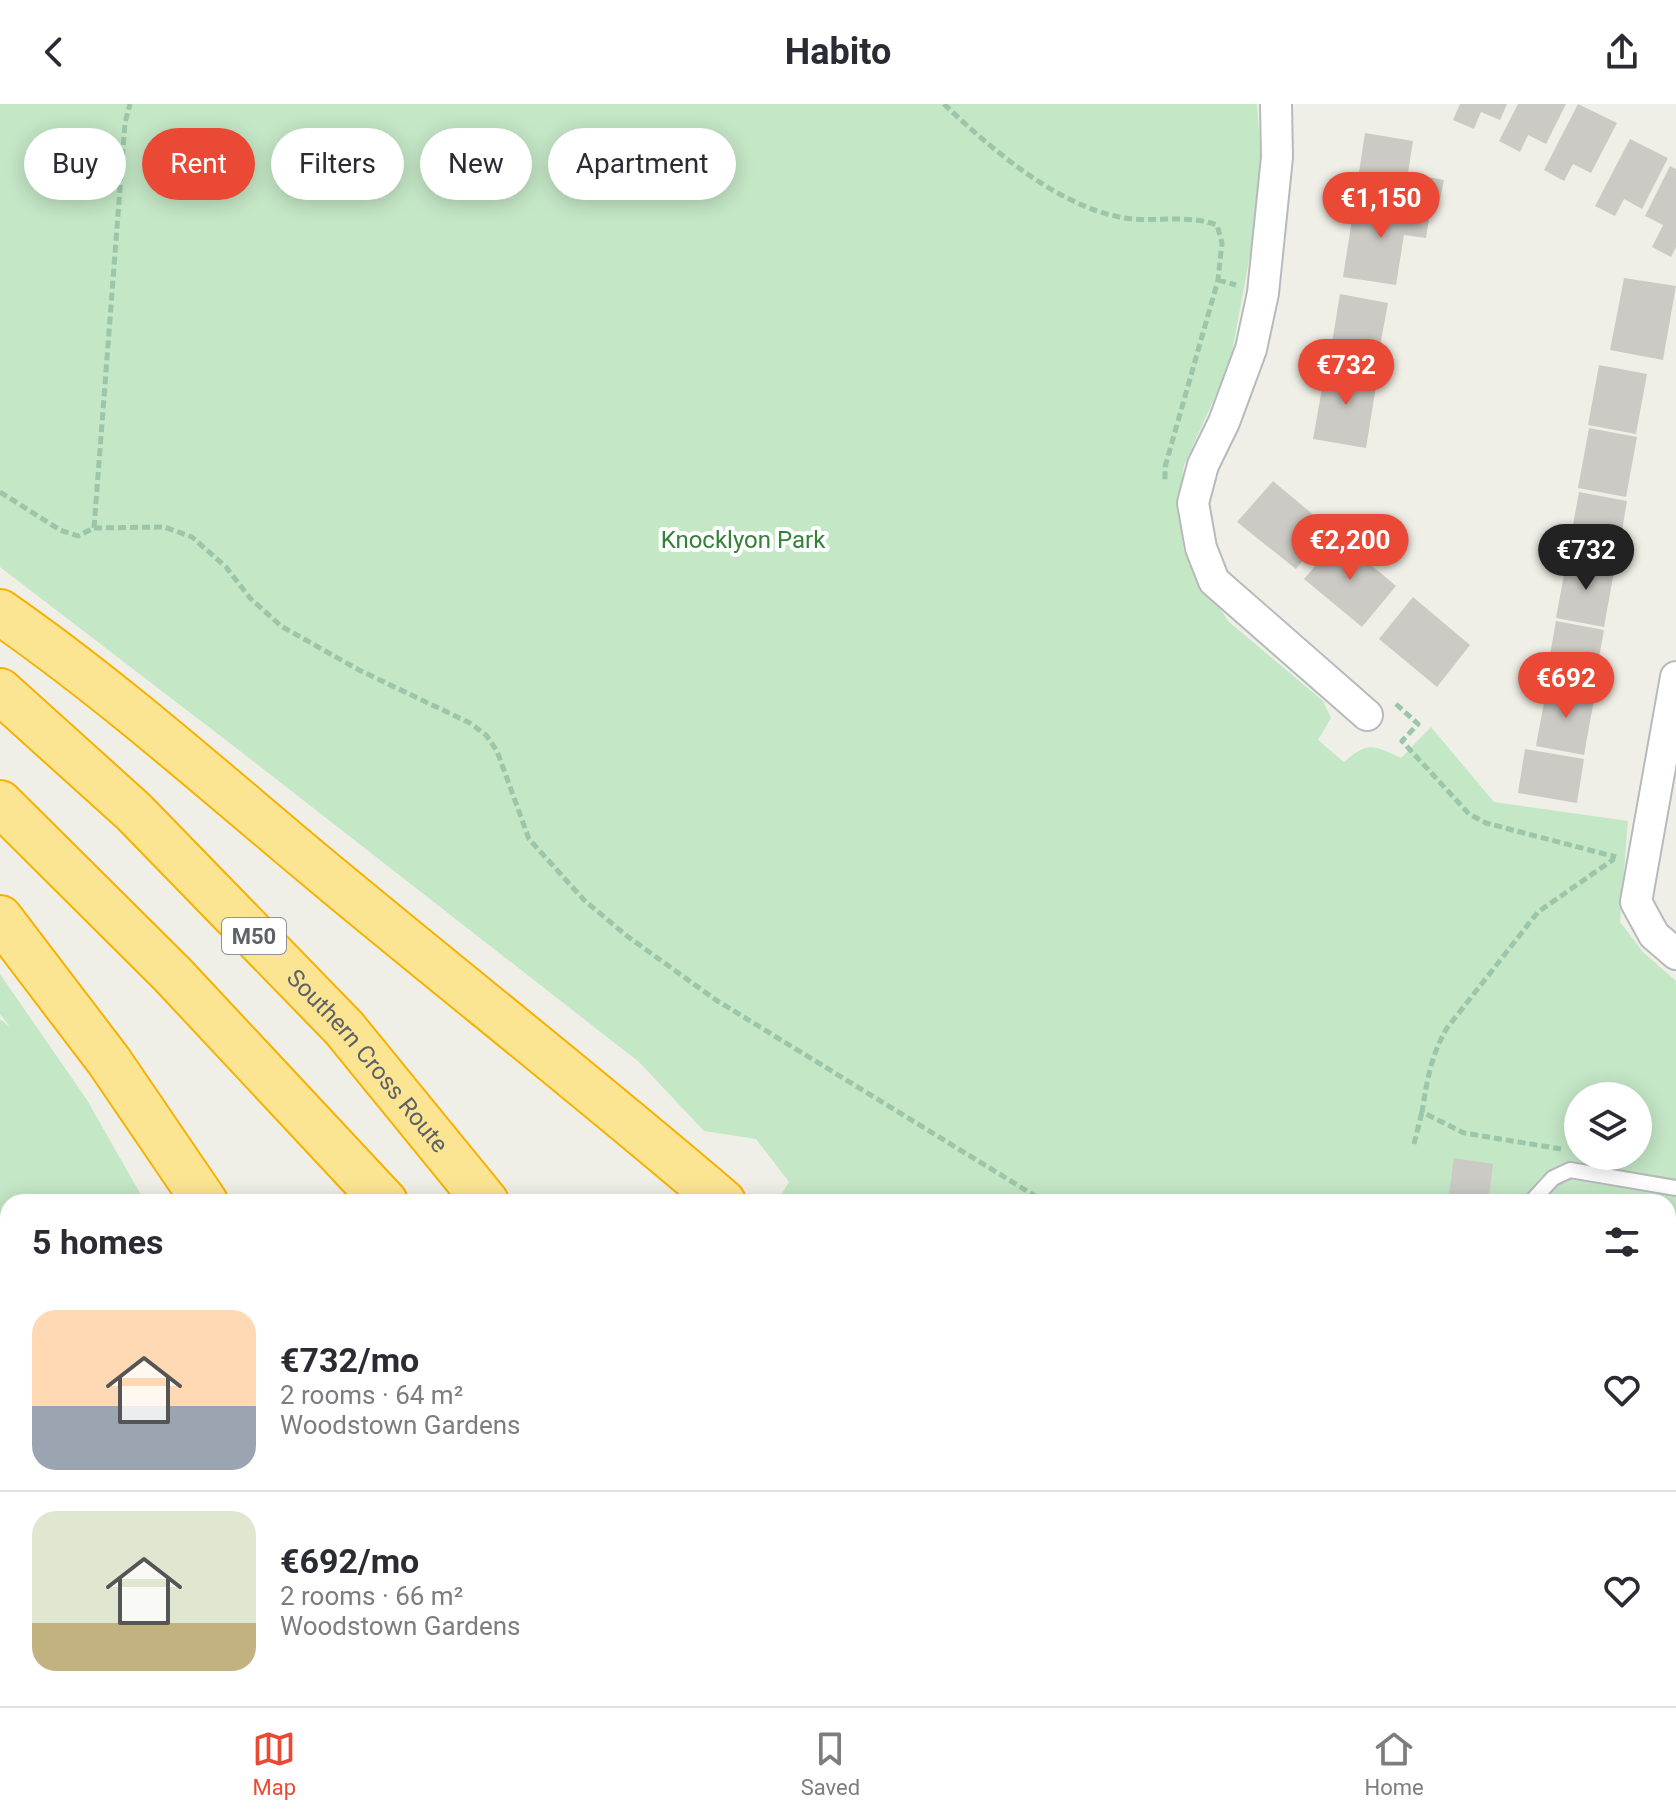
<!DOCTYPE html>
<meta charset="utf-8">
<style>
body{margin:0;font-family:Roboto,sans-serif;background:#f7f7f7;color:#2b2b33;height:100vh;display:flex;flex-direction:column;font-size:30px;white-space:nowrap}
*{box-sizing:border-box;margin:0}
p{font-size:26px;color:#7c7c81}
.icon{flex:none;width:44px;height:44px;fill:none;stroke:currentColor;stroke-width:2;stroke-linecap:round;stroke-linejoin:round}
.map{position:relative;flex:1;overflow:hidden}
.sheet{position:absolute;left:0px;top:1090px;width:1676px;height:512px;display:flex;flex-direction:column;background:#fff;border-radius:24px 24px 0 0;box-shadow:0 4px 20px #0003}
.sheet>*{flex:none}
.hud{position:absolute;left:24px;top:24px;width:800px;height:72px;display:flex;gap:16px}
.fabs{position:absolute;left:1564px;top:978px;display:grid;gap:16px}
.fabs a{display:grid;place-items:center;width:88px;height:88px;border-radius:50%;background:#fff;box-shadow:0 4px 20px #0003;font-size:40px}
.price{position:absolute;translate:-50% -68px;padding:0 18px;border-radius:28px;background:#e94935;color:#fff;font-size:26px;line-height:52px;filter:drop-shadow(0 2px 4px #0008)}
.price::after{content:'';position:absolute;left:50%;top:48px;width:24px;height:18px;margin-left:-12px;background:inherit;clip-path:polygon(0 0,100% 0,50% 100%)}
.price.selected{background:#222;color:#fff}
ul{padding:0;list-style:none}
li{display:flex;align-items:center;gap:24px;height:200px;padding:0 32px}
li+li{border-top:2px solid #e1e1e2}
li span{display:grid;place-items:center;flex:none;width:224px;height:160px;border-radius:24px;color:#555}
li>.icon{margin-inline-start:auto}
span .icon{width:96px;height:96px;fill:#fffc;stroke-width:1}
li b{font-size:34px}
h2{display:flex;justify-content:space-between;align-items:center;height:96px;padding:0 32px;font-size:34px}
.tag{padding:0 28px;border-radius:36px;background:#fff;box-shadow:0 4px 20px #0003;font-size:28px;line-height:72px}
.tag.selected{background:#e94935;color:#fff}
header{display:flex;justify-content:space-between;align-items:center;height:104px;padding:0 32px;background:#fff;font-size:36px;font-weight:700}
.tab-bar{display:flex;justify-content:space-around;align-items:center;height:112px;border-top:2px solid #e1e1e2;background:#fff;font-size:22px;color:#7c7c81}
.tab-bar a{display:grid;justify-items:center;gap:4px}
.tab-bar .selected{color:#e94935}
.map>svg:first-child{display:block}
</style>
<header><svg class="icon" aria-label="back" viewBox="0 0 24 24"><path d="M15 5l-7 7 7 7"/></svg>Habito<svg class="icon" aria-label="share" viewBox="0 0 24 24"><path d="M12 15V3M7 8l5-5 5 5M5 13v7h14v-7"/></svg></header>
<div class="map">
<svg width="1676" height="1602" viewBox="0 0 1676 1602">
<rect width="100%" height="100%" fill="#f0efe7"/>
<path fill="#c4e7c6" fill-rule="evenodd" d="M 0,0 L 1257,0 L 1263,80 L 1230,260 L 1184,361 L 1178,404 L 1184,447 L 1228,517 L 1323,597 L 1331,614 L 1318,636 L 1344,658 C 1368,637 1373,641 1401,654 L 1431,623 L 1494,698 L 1628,717 L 1620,818 L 1643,848 L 1676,877 L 1676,1205 L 1668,1206 L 1668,1098 L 788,1098 L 781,1091 L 789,1078 L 756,1035 L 704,1027 L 639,958 L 253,657 L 0,463 ZM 1578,992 L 1638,992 L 1638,1052 L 1578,1052 Z
M 0,870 L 87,996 L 145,1098 L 8,1098 L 8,1161 L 0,1160 L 0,915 L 10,923 L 0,910 Z
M 1668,1314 L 1676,1314 L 1676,1602 L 1146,1602 L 1147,1594 L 1668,1594 Z"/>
<path fill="#cccac4" d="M 1460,0 L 1507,0 L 1500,16 L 1481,8 L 1474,25 L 1453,16 Z
M 1518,0 L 1566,0 L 1546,40 L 1528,31 L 1520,48 L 1499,37 Z
M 1578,0 L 1617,19 L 1591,69 L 1573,60 L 1564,77 L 1544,66 Z
M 1365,29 L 1413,37 L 1408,69 L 1444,76 L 1438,104 L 1356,88 Z
M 1630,35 L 1668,54 L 1642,105 L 1624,95 L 1615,112 L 1595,102 Z
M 1670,62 L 1676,65 L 1676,143 L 1671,153 L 1652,143 L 1663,121 L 1645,112 Z
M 1355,96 L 1430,108 L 1426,134 L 1404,131 L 1396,181 L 1343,173 Z
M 1624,174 L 1676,182 L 1663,256 L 1610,246 Z
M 1340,190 L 1388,199 L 1377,259 L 1330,251 Z
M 1599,261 L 1647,270 L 1636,330 L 1588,321 Z
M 1326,262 L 1378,270 L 1366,344 L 1313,335 Z
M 1589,324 L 1637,333 L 1626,393 L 1578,384 Z
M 1273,377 L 1329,424 L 1296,465 L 1237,418 Z
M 1579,388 L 1627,397 L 1617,457 L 1568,448 Z
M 1339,434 L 1396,482 L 1362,523 L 1304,475 Z
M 1567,454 L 1615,462 L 1604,523 L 1556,514 Z
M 1413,493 L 1470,541 L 1437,583 L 1379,535 Z
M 1556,517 L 1604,526 L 1593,587 L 1545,578 Z
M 1547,582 L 1595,590 L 1584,651 L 1536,642 Z
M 1525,645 L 1584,655 L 1577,699 L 1518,689 Z
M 1454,1054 L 1493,1060 L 1488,1098 L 1448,1098 Z
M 4,1524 L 8,1536 L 6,1542 L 8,1559 L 0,1562 L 0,1525 Z
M 8,1577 L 8,1594 L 31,1594 L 33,1602 L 0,1602 L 0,1579 Z
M 137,1594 L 185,1594 L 188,1602 L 139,1602 Z"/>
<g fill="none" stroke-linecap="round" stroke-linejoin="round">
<g stroke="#b7b9bd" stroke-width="18">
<path id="service" d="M 1531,1098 L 1553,1074 L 1570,1066 L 1676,1084"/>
</g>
<g stroke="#b7b9bd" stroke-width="34">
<path id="minor" d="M 1276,0 L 1277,53 L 1263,189 L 1251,245 L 1224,318 L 1203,361 L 1193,399 L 1201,444 L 1214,477 L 1367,611
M 1676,573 L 1636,798 L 1654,831 L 1676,850
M 0,1182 L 8,1183"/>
</g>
<g stroke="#b5b9be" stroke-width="46">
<path id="secondary" d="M 1668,1237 L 1676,1238
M 1668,1282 L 1676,1281
M 631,1602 L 650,1594"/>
</g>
<g stroke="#f6b202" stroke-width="48">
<g id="motorway">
<path d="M 0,508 C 118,590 225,687 335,778 C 464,885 596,989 723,1098"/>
<path id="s1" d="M 0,587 L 134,708 L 344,924 L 486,1098"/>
<path d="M 0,699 L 172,870 L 385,1098"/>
<path d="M 0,814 L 109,957 L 205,1098"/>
<path d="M 434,1594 L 438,1602"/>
<path d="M 729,1594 L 734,1602"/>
<path d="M 836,1594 L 840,1602"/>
<path d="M 327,1602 L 333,1594"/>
<path d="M 1117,1602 L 1117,1594"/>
</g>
</g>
<path stroke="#9bc6a9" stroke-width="5" stroke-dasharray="8 4" stroke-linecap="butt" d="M 944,0 C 991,45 1054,99 1119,113 C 1152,120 1184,109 1217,121 L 1222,139 L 1218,176 L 1165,363 L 1165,379
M 1218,176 L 1236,181
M 0,388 L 60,426 L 78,432 L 94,424 L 125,19 L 130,0
M 94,424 L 164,423 L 192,433 L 226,463 L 250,494 L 281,522 L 359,566 L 470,619 L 486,631 L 497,647 L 529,735 L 584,796 L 627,832 L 716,896 L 1045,1098
M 1396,600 L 1418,620 L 1402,637 L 1469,710 L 1486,719 L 1616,753
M 1414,1040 L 1422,1008
M 1561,1045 L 1464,1029 L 1422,1008 C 1427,977 1431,951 1447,924 L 1538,808 L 1614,755"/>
<use href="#service" stroke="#fff" stroke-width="14"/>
<use href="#minor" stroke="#fff" stroke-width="30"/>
<use href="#secondary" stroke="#fff" stroke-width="42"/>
<use href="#motorway" stroke="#fce592" stroke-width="44"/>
</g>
<g text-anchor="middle" stroke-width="8" stroke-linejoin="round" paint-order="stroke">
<rect fill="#fff" stroke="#8e9195" stroke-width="2" x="222" y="814" width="64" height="36" rx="6"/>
<g font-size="22" font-weight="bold" fill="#5e6267">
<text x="254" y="840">M50</text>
</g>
<g font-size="24" fill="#34813a" stroke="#fff">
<text x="743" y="444">Knocklyon Park</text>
</g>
<g font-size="24" fill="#5e6267" stroke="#fff">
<text dy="8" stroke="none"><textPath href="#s1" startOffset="522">Southern Cross Route</textPath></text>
</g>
</g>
</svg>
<div class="fabs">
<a><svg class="icon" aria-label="layers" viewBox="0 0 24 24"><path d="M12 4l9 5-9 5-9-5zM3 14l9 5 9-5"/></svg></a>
</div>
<b class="price" style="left:1381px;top:136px">€1,150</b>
<b class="price" style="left:1346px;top:303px">€732</b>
<b class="price" style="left:1350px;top:478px">€2,200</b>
<b class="price selected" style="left:1586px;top:488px">€732</b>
<b class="price" style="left:1566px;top:616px">€692</b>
<div class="hud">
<a class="tag">Buy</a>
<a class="tag selected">Rent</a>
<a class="tag">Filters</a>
<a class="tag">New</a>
<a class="tag">Apartment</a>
</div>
<section class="sheet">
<h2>5 homes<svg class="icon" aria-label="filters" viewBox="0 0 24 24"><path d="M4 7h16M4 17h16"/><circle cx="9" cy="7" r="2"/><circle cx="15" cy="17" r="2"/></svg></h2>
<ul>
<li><span style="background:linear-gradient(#ffd9b3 60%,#9aa5b1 0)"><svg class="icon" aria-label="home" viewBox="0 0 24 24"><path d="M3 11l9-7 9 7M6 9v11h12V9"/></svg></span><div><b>€732/mo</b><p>2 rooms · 64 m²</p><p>Woodstown Gardens</p></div><svg class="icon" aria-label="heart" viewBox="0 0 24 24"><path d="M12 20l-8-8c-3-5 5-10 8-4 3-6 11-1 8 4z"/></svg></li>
<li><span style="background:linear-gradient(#dfe7d0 70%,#c2b280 0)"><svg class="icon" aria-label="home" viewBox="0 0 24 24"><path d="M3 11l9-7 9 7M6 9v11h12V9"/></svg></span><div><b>€692/mo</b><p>2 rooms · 66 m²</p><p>Woodstown Gardens</p></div><svg class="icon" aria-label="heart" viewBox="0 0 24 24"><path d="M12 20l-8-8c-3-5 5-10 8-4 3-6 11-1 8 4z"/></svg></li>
</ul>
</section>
</div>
<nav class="tab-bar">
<a class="selected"><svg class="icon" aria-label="map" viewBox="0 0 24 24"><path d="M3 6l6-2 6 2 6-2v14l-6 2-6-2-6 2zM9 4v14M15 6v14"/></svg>Map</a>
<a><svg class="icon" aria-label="saved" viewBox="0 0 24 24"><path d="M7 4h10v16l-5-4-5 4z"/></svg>Saved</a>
<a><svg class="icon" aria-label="home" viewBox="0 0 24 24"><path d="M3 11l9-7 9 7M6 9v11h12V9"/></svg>Home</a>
</nav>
